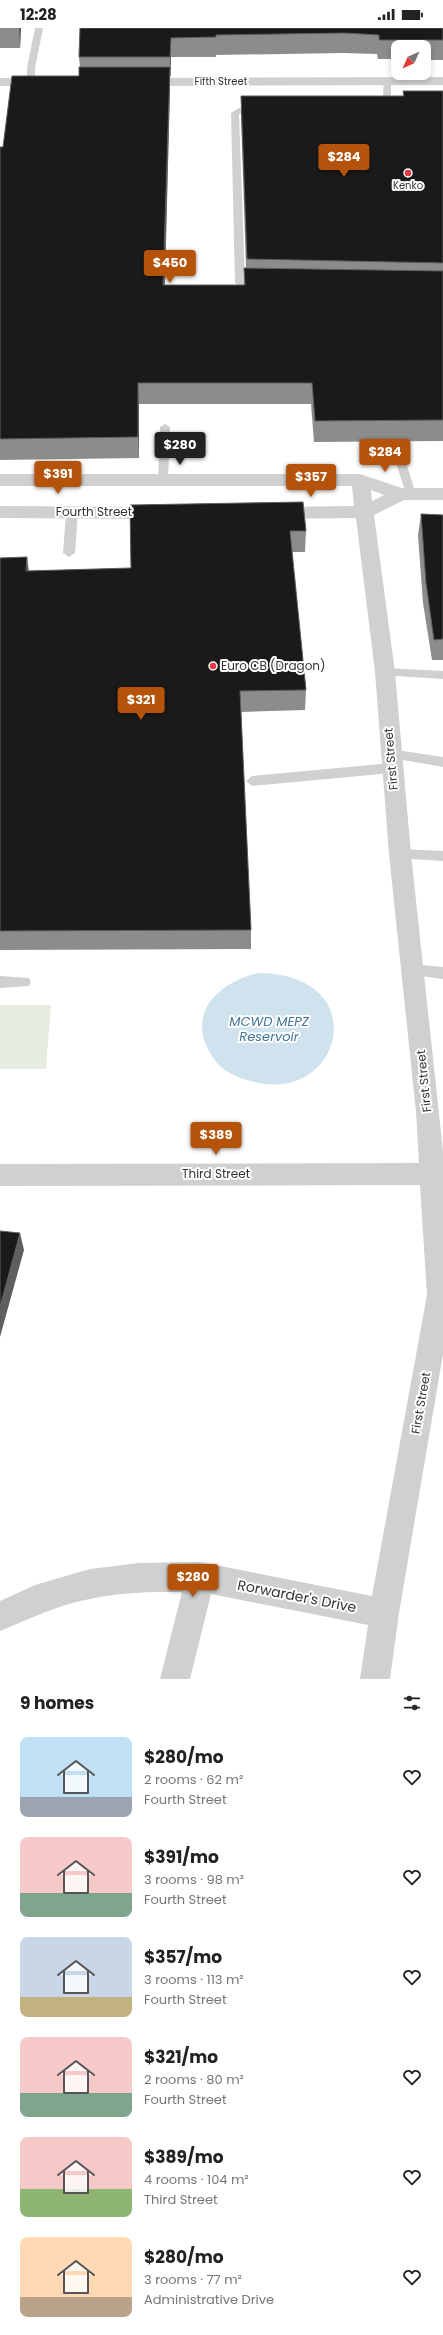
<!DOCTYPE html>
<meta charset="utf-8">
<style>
body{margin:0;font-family:Poppins,sans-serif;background:#f6f6f6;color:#222;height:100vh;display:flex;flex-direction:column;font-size:15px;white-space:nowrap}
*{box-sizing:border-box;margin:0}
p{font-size:13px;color:#767676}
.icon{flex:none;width:22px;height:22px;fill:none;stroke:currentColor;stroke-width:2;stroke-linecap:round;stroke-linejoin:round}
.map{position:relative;height:1651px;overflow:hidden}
.side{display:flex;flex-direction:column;background:#fff;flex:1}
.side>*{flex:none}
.needle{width:26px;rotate:225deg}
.buttons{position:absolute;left:391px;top:12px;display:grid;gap:8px}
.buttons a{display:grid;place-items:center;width:40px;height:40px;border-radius:8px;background:#fff;box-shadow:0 2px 6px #0003;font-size:20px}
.price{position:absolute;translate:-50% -34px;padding:0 9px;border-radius:4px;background:#b45309;color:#fff;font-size:13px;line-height:26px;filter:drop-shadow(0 1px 2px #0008)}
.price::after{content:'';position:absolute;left:50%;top:24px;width:12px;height:9px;margin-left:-6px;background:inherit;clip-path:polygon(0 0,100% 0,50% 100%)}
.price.selected{background:#222;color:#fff}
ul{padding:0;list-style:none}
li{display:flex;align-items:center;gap:12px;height:100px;padding:0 20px}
li span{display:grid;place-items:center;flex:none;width:112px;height:80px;border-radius:8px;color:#555}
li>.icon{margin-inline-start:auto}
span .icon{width:48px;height:48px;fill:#fffc;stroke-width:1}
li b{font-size:17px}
h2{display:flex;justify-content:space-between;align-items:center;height:48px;padding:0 20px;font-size:17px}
.status{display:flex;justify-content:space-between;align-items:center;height:28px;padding:0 20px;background:#fff;direction:ltr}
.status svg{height:11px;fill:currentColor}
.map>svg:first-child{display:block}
</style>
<div class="status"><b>12:28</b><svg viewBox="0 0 49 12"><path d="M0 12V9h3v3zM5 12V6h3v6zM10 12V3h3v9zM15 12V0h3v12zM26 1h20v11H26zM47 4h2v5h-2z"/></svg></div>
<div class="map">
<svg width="443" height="1651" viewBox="0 0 443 1651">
<rect width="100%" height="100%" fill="#fff"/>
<path fill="#e6ecdf" d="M 0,977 L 51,977 L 46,1041 L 0,1041 Z"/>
<path fill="#cfe2ee" d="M 258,945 C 375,946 343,1076 254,1054 C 242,1051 228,1046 219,1037 C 182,994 210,957 258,945 Z"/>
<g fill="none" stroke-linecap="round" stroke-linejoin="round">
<path fill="#d0d0d0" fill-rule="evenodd" d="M 35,0 L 43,0 L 35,40 L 35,54 L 31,57 L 27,54 L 27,40 Z
M 384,51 L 391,53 L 391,68 L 386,79 L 374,80 L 374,76 L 380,75 L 383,68 Z
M 257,79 L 261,82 L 260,84 L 239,86 L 245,253 L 262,256 L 262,260 C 255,262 240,260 235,255 L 231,85 L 239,80 Z
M 165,396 L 170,399 L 168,453 L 163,457 L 158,453 L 160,399 Z
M 396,416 L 401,419 L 416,466 L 415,469 L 411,470 L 406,466 L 391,419 Z
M 72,480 L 78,484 L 75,525 L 69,529 L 63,525 L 66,484 Z
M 385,640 L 443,643 L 443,651 L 381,647 L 379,644 Z
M 390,721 L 443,729 L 443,739 L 386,729 L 384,726 Z
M 392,735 L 398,740 L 392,745 L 252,758 L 246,753 L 252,748 Z
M 400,821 L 443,823 L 443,833 L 395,830 L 393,826 L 395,822 Z
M 411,936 L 443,939 L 443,951 L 406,946 L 404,942 L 406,938 Z
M 0,948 L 29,950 L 31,954 L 29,958 L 0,960 Z"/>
<path fill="#d0d0d0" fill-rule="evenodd" d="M 443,49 L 443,57 L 140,58 L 133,54 L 140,50 Z
M 0,50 L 42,50 L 49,54 L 42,58 L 0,58 Z
M 0,446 L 360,446 L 402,460 L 443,460 L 443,472 L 404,472 L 374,487 L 395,644 L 411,826 L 443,1123 L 443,1326 L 399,1585 L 390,1651 L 360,1651 L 368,1597 L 211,1566 L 190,1651 L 160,1651 L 182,1564 C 151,1564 120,1564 90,1571 C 58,1577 29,1591 0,1603 L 0,1573 L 35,1557 L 90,1541 L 139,1535 L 200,1534 L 372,1568 L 427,1267 L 420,1157 L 0,1158 L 0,1136 L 419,1135 L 416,1084 L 389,826 L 375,644 L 356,490 L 274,491 L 267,489 L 265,485 L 267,481 L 274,479 L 354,478 L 352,458 L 0,458 ZM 371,462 L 384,467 L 372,473 Z
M 0,478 L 160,479 L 167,481 L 169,485 L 167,489 L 160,491 L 0,490 Z"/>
</g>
<path fill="#8c8c8c" d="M 0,0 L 21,0 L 20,20 L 0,20 Z
M 80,0 L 443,0 L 443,32 L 424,32 L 424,19 L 398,19 L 398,31 L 378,31 L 377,26 L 343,25 L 216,27 L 216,29 L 171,29 L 171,48 L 170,48 L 170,59 L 165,257 L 244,257 L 244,240 L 246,240 L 241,89 L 241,68 L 403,68 L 403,63 L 443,63 L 443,413 L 314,414 L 311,376 L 139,376 L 139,430 L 0,432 L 0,119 L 3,119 L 79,48 L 80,39 L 79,29 Z
M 130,477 L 306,503 L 305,524 L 292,524 L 306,662 L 305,682 L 241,684 L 251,902 L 251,921 L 0,922 L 0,530 L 27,529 L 29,543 L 131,540 Z
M 421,486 L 443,487 L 443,632 L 432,632 L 423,575 L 418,507 Z"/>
<path fill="#5f5f5f" d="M 19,0 L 21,0 L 20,20 Z
M 171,10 L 171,48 L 170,29 Z
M 170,39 L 170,59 L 164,278 L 163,257 Z
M 138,355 L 139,376 L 139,430 L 138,409 Z
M 27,529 L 29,550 L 26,543 Z
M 20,1205 L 24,1222 L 0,1309 L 0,1279 Z"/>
<path fill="#1a1a1a" stroke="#5f5f5f" d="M 80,0 L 443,0 L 443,12 L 379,12 L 379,7 L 344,5 L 216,7 L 216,9 L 171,10 L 170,29 L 79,29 Z
M 79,39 L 170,39 L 163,257 L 245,257 L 244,240 L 443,243 L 443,392 L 315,393 L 312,355 L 138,355 L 138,409 L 0,411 L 0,119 L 3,119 L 12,48 L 79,48 Z
M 403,63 L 443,63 L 443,235 L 247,231 L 241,68 L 404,68 Z
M 303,474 L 306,503 L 290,503 L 306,662 L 240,663 L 251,902 L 0,903 L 0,530 L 27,529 L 26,543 L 131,540 L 130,477 Z
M 421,486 L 443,487 L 443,611 L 434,612 L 426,555 Z
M 0,1203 L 20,1205 L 0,1279 Z"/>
<g fill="#e63946" stroke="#fff" stroke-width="1.5">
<circle cx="408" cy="145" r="4"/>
<circle cx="213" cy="638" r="4"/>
</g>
<g text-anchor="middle" stroke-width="4" stroke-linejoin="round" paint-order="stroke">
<g font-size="10" fill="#333" stroke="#fff">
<text x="221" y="57">Fifth Street</text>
</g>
<g font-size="10" fill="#333" stroke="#fff">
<text x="408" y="161">Kenko</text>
</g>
<g font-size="12" fill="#333" stroke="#fff">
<text x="94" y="488">Fourth Street</text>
<text transform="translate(391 731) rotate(-95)" y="4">First Street</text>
<text transform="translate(424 1053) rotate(-96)" y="4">First Street</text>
<text x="216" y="1150">Third Street</text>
<text transform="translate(421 1375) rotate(-80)" y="4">First Street</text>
</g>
<g font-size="12" fill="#333" stroke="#fff" text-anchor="start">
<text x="221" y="642">Euro CB (Dragon)</text>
</g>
<g font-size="13" font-style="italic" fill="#3f7597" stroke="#fff">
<text x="269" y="998">MCWD MEPZ<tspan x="269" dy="15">Reservoir</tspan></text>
</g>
<g font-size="14" fill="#333" stroke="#fff">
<text transform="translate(297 1568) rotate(11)" y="5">Rorwarder's Drive</text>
</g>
</g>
</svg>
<div class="buttons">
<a><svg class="needle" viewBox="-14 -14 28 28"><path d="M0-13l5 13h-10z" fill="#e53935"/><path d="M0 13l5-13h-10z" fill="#767676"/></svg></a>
</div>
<b class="price" style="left:344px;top:150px">$284</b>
<b class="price" style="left:170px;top:256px">$450</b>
<b class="price selected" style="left:180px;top:438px">$280</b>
<b class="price" style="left:385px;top:445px">$284</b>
<b class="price" style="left:58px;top:467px">$391</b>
<b class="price" style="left:311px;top:470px">$357</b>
<b class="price" style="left:141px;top:693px">$321</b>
<b class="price" style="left:216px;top:1128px">$389</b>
<b class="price" style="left:193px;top:1570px">$280</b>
</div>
<section class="side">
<h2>9 homes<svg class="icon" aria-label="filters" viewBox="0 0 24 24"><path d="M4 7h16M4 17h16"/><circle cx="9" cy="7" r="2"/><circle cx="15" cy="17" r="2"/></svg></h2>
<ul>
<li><span style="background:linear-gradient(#bfe0f5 75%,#9aa5b1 0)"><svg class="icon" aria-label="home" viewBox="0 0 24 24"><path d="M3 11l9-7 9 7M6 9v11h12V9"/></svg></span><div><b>$280/mo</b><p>2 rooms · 62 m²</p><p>Fourth Street</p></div><svg class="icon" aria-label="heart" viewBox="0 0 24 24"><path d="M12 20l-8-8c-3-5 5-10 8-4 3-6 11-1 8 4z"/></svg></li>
<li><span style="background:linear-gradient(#f6c9c9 70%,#7fa58c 0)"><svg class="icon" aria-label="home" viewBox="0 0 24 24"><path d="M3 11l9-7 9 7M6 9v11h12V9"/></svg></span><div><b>$391/mo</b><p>3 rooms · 98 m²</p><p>Fourth Street</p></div><svg class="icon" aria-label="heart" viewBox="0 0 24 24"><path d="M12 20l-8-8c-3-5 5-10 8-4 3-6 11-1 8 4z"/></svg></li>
<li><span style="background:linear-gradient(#c9d6e8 75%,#c2b280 0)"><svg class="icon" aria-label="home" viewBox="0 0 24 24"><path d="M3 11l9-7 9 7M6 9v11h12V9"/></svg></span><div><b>$357/mo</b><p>3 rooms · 113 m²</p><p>Fourth Street</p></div><svg class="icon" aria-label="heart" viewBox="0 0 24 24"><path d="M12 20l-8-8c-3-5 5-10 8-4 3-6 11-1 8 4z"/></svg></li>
<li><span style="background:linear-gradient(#f6c9c9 70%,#7fa58c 0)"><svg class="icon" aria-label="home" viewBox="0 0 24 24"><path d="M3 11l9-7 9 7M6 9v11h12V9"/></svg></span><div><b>$321/mo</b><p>2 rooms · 80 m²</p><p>Fourth Street</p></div><svg class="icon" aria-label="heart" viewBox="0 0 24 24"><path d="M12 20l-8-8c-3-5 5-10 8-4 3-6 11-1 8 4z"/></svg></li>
<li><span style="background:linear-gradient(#f6c9c9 65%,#8fb573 0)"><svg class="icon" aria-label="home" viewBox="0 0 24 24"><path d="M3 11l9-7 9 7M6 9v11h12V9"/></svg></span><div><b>$389/mo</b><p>4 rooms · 104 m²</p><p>Third Street</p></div><svg class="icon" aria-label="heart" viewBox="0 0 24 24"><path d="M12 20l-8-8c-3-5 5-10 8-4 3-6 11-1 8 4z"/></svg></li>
<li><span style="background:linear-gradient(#ffd9b3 75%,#b9a48a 0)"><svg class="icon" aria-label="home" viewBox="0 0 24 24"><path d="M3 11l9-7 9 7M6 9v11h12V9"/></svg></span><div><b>$280/mo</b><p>3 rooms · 77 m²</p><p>Administrative Drive</p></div><svg class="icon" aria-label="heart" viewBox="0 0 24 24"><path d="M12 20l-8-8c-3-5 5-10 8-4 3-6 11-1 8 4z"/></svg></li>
</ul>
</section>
